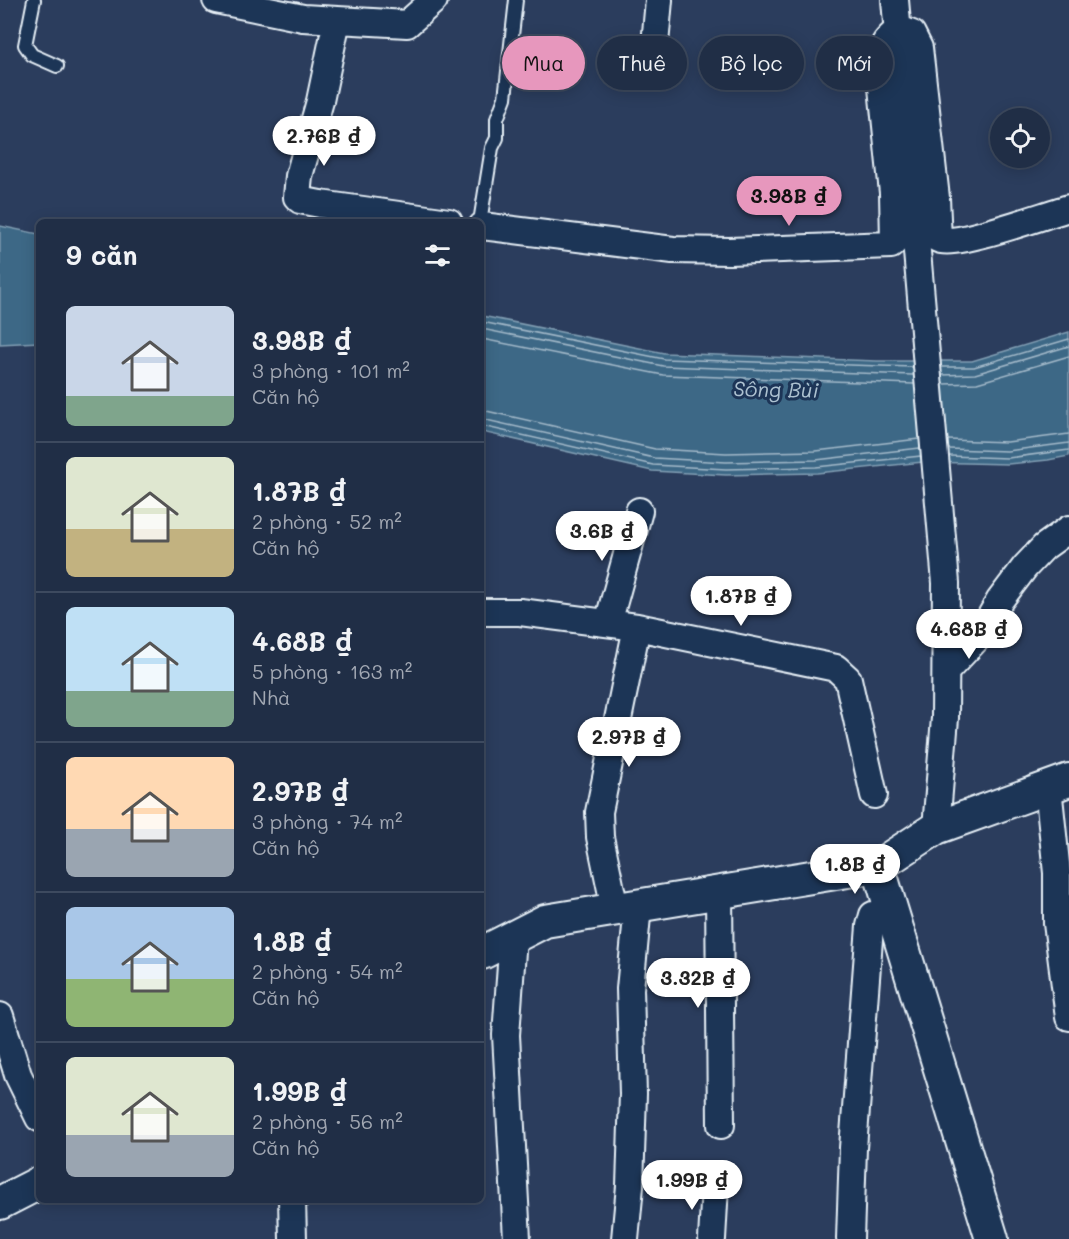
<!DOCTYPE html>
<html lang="vi">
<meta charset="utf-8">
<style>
body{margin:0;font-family:Mali,sans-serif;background:#2d3a51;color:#f1f3f6;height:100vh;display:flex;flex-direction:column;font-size:22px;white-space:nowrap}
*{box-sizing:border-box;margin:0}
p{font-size:20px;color:#a2a8b3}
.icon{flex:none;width:33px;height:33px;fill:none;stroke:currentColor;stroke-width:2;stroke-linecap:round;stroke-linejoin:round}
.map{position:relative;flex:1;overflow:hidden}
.panel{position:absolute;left:36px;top:219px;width:448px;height:984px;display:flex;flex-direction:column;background:#202e46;border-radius:9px;box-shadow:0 3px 15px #0003,0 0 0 2px #3d4a5f}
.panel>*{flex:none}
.banner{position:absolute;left:502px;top:36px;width:476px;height:54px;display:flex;gap:12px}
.tools{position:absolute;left:990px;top:108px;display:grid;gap:12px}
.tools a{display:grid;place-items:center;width:60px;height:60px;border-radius:50%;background:#202e46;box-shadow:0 3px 15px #0003,0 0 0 2px #3d4a5f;font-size:30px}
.price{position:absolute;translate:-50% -51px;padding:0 14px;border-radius:21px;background:#fff;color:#222;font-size:20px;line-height:39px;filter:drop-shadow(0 2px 3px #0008)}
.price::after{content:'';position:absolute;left:50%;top:36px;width:18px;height:14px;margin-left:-9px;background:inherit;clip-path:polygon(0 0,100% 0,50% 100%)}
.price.selected{background:#e797bd;color:#111}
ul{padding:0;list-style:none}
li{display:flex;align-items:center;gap:18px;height:150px;padding:0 30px}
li+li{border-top:2px solid #3d4a5f}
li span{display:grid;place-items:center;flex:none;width:168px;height:120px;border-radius:9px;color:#555}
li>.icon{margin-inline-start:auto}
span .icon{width:72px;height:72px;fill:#fffc;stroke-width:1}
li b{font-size:26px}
h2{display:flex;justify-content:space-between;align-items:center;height:72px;padding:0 30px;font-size:26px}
.pill{padding:0 21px;border-radius:27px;background:#202e46;box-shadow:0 3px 15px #0003,0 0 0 2px #3d4a5f;font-size:21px;line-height:54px}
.pill.selected{background:#e797bd;color:#111}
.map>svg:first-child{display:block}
</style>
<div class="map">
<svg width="1069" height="1239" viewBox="0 0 1069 1239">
<rect width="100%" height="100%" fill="#2b3d5d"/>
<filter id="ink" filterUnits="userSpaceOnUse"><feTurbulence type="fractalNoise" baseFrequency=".0167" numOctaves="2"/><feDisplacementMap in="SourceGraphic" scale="12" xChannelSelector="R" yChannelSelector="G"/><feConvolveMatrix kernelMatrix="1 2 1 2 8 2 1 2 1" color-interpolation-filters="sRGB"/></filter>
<g filter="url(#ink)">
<path fill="#3e6886" stroke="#829fb4" stroke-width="1.5" d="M 0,226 L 39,234 L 39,342 L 0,344 Z
M 482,316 L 664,353 L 877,361 L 972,361 L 1069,332 L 1069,456 L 1048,460 L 1008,464 L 923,462 L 817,473 L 726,475 L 652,471 L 482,432 Z"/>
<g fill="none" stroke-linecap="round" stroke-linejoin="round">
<path stroke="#a4baca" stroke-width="1.5" d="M 482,322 L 664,359 L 913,367
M 482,329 L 663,366 L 913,375
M 482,339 L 663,375 L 914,384
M 941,367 L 974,367 L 1069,339
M 942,375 L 975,374 L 1069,346
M 943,384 L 977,383 L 1069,356
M 482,410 L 655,449 L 726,453 L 816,451 L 919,439
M 482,419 L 654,458 L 726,462 L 816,460 L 920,448
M 482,426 L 653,465 L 726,469 L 816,467 L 921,456
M 948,440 L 1007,442 L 1069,434
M 949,449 L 1007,451 L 1069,443
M 949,456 L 1008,458 L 1069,450"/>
<g stroke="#e8f1f8" stroke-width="16">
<path id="service" d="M 34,0 L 25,45 L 32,55 L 57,66
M 480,222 L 492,148 L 497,138 L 497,119 L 505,98 L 516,0"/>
</g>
<g stroke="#e8f1f8" stroke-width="30">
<path id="minor" d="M 216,0 L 303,18 L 407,24 L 434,0
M 895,0 L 946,583 L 945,718 L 936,828
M 337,20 L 320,101 L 299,176 L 297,197 L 300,200 L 320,204 L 449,222
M 654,55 L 659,0
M 482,226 L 673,250 L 729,251 L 891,245 L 894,242 L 893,193 L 879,59 C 882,44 888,38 899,29 L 912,34 L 919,48 L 936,198 L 938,239 C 955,248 1046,214 1069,208
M 482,612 L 520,612 L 637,627 L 836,668 L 848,679 L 874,795
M 608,623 L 639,511
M 947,670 L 980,635 L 1000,600 L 1025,567 L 1044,547 L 1069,529
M 1048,787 L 1057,873 L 1057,923 L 1069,1017
M 719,892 L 721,1125
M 615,909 L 600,837 L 599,812 L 637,627
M 513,937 L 506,1035 L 517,1239
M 0,1016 L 18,1075 L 39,1118
M 292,1200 L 293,1239
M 625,1239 L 630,1186 L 633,1094 L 630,989 L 638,906
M 712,1239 L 715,1186
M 850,1239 L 853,1148 L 870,926 L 873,915 L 894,918"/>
</g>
<g stroke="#e8f1f8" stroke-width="36">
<path id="tertiary" d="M 878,866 L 936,828 L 1069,780
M 482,953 L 545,921 L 878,866 L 992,1239
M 0,1203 L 39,1183"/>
</g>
<use href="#service" stroke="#1d3557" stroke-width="12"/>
<use href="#minor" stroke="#1d3557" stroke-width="26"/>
<use href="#tertiary" stroke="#1d3557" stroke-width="32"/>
</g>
</g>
<g text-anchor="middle" stroke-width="6" stroke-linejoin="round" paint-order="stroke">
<g font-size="21" font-style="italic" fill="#acc1d0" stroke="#1d3557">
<text transform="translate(776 390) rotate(1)" y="7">Sông Bùi</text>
</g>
</g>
</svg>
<div class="tools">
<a><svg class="icon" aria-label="locate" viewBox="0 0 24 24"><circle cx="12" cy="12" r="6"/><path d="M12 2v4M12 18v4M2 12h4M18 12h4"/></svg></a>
</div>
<b class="price" style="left:324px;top:167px">2.76B ₫</b>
<b class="price selected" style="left:789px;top:227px">3.98B ₫</b>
<b class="price" style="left:602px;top:562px">3.6B ₫</b>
<b class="price" style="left:741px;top:627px">1.87B ₫</b>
<b class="price" style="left:969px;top:660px">4.68B ₫</b>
<b class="price" style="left:629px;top:768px">2.97B ₫</b>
<b class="price" style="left:855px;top:895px">1.8B ₫</b>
<b class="price" style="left:698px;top:1009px">3.32B ₫</b>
<b class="price" style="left:692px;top:1211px">1.99B ₫</b>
<div class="banner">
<a class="pill selected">Mua</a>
<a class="pill">Thuê</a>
<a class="pill">Bộ lọc</a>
<a class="pill">Mới</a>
</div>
<section class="panel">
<h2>9 căn<svg class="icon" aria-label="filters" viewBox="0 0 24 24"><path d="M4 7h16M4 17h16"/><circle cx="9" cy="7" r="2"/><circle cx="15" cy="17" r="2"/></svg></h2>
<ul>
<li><span style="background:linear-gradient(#c9d6e8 75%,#7fa58c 0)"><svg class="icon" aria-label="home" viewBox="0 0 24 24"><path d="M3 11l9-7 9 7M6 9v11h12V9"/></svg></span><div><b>3.98B ₫</b><p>3 phòng · 101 m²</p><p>Căn hộ</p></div></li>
<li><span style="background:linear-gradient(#dfe7d0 60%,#c2b280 0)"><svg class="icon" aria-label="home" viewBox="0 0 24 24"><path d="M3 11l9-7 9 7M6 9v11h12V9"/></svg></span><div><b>1.87B ₫</b><p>2 phòng · 52 m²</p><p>Căn hộ</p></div></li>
<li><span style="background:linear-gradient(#bfe0f5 70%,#7fa58c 0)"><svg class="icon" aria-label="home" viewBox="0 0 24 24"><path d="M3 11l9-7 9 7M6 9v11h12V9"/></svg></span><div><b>4.68B ₫</b><p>5 phòng · 163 m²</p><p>Nhà</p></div></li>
<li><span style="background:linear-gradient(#ffd9b3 60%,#9aa5b1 0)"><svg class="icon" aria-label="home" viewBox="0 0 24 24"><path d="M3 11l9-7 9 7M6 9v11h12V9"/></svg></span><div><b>2.97B ₫</b><p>3 phòng · 74 m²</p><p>Căn hộ</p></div></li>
<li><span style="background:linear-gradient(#a9c7e8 60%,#8fb573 0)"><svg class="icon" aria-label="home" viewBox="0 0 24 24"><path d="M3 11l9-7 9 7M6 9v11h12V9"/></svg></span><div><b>1.8B ₫</b><p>2 phòng · 54 m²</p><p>Căn hộ</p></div></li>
<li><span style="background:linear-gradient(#dfe7d0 65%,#9aa5b1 0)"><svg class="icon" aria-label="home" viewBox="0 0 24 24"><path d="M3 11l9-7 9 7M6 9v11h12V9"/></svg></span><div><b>1.99B ₫</b><p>2 phòng · 56 m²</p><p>Căn hộ</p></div></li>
</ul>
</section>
</div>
